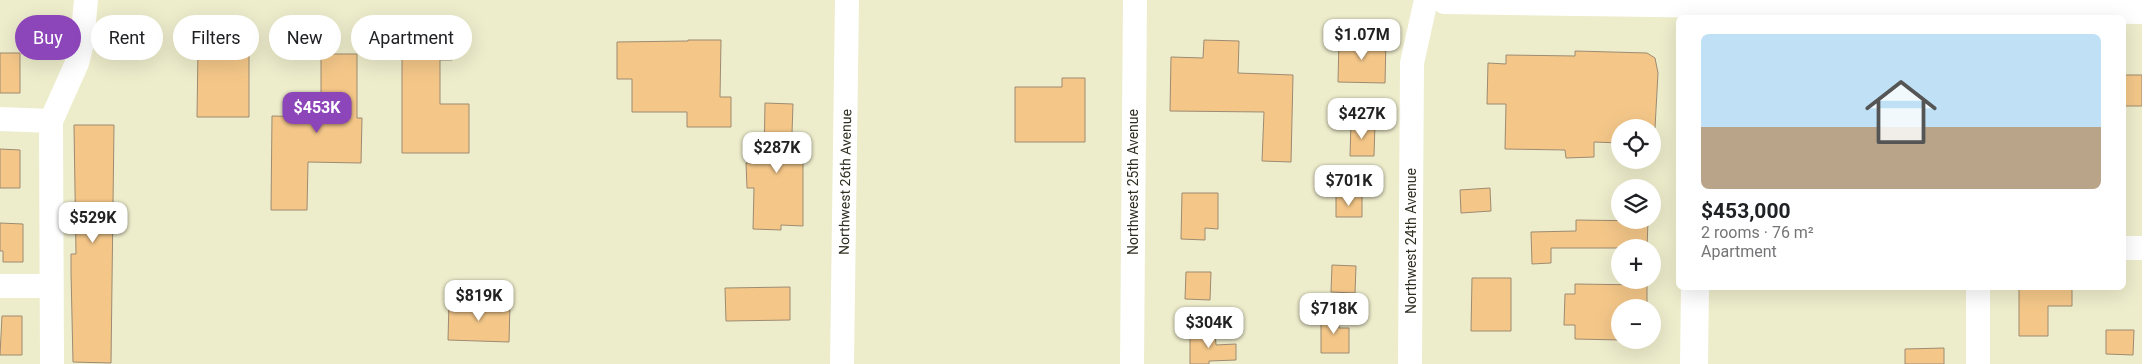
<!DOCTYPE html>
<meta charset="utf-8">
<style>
body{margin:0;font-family:Roboto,sans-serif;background:#f6f6f6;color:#202124;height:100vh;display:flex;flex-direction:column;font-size:19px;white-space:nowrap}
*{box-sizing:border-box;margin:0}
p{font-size:16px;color:#757577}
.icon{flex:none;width:28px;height:28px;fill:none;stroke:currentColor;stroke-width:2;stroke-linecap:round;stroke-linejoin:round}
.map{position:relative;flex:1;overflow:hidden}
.panel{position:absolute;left:1676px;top:15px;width:450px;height:275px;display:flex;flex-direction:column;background:#fff;border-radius:8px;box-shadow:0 5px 20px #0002}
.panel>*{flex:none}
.guide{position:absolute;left:15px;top:15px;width:475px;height:45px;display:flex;gap:10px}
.controls{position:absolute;left:1611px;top:119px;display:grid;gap:10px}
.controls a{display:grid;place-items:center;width:50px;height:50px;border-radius:50%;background:#fff;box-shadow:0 5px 20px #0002;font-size:25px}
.price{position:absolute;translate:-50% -42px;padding:0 11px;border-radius:10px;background:#fff;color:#222;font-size:16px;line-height:32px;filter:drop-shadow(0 1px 2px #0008)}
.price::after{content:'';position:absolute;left:50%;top:30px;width:15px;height:11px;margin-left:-8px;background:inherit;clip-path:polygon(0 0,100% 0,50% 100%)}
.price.selected{background:#8d46b9;color:#fff}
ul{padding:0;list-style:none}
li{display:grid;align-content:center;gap:10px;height:265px;padding:0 25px}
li+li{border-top:1px solid #e0e0e0}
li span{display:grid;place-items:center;height:155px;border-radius:8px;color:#555}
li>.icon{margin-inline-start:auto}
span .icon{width:90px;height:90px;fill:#fffc;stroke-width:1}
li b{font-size:21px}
.pill{padding:0 18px;border-radius:22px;background:#fff;box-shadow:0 5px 20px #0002;font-size:18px;line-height:45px}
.pill.selected{background:#8d46b9;color:#fff}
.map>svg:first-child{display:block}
</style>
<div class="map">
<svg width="2142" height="364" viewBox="0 0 2142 364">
<rect width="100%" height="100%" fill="#edeccb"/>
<path fill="#f4c789" stroke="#9e8b71" d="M 452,36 L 452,60 L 440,60 L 440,104 L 469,104 L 469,153 L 402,153 L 402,37 Z
M 1339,39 L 1386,40 L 1385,83 L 1338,82 Z
M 688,40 L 721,40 L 720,97 L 731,97 L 731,127 L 687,127 L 687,112 L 632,112 L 632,79 L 617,79 L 617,42 L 688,41 Z
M 1204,40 L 1239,41 L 1238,73 L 1293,75 L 1291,162 L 1262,161 L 1264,112 L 1170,111 L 1171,57 L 1203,58 Z
M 198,49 L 249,49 L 249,117 L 197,117 Z
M 1575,51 L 1647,53 L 1655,58 L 1658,73 L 1655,128 L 1620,128 L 1620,143 L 1594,142 L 1594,157 L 1566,158 L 1565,150 L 1505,149 L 1506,104 L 1487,104 L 1488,63 L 1506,64 L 1506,55 L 1575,56 Z
M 0,53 L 20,53 L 20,93 L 0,93 Z
M 321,54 L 357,54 L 357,118 L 362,118 L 361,163 L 308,162 L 307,210 L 271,210 L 272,116 L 321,117 Z
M 2124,75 L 2142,75 L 2142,106 L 2124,106 Z
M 1062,78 L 1085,78 L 1085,142 L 1015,142 L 1015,87 L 1062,87 Z
M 765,103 L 793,104 L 791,162 L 803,161 L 803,226 L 781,225 L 781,230 L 753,229 L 754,188 L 747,188 L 746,163 L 764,162 Z
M 1351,123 L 1375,123 L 1374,156 L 1350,156 Z
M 74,125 L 114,125 L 111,363 L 73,362 L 71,272 L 71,254 L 76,254 Z
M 0,149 L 20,150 L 20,188 L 0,188 Z
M 1490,188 L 1491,211 L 1461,213 L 1460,190 Z
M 1182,193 L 1218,193 L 1218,229 L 1205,228 L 1205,240 L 1181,239 Z
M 1336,196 L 1362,196 L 1362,217 L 1336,217 Z
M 1576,220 L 1648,221 L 1647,248 L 1551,248 L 1551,263 L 1532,264 L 1531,232 L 1576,231 Z
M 0,223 L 23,224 L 23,262 L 3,262 L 3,251 L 0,251 Z
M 1332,265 L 1356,266 L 1355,293 L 1331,292 Z
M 1186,272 L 1211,272 L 1210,300 L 1185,299 Z
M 1472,278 L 1511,278 L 1511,331 L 1471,331 Z
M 1575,284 L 1647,285 L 1647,308 L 1620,308 L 1620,340 L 1575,339 L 1575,325 L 1564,325 L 1565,294 L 1575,294 Z
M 790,287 L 790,320 L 726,321 L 725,288 Z
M 2019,288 L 2072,288 L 2072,306 L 2048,306 L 2048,336 L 2019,336 Z
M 449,302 L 510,303 L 509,342 L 448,340 Z
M 1321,313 L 1339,314 L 1339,328 L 1349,328 L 1349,353 L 1321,353 Z
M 2,316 L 22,316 L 22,355 L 0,355 Z
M 2106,330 L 2134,330 L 2133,355 L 2106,354 Z
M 1190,332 L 1215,332 L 1216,345 L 1236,344 L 1236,360 L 1209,361 L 1209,364 L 1190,364 Z
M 1944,348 L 1944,364 L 1905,364 L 1905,349 Z"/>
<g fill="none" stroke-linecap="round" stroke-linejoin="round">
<path stroke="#fff" stroke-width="24" d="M 0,119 L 51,121
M 2124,248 L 2142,248
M 0,286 L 50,286
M 52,364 L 51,121 L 77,63 L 82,43 L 86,0
M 842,364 L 847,0
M 1132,364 L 1135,0
M 1410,364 L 1412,63 L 1426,0
M 1978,364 L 1978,288"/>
<path stroke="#fff" stroke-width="28" d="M 1445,0 L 2142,10
M 1694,364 L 1695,288"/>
</g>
<g text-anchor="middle" stroke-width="4" stroke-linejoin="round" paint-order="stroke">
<g font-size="14" fill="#2e2e21" stroke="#fff">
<text transform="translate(845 182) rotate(-89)" y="5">Northwest 26th Avenue</text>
<text transform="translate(1133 182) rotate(-90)" y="5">Northwest 25th Avenue</text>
<text transform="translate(1411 241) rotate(-90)" y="5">Northwest 24th Avenue</text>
</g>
</g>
</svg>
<div class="controls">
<a><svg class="icon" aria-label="locate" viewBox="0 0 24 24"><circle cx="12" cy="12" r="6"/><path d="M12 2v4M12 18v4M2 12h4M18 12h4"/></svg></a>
<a><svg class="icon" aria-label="layers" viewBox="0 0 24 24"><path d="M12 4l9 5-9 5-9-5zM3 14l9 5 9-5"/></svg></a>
<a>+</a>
<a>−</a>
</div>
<b class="price" style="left:1362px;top:61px">$1.07M</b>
<b class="price selected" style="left:317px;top:134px">$453K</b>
<b class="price" style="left:1362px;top:140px">$427K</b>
<b class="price" style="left:777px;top:174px">$287K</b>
<b class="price" style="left:1349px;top:207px">$701K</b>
<b class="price" style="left:93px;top:244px">$529K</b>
<b class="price" style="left:479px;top:322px">$819K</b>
<b class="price" style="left:1334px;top:335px">$718K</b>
<b class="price" style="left:1209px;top:349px">$304K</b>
<div class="guide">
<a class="pill selected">Buy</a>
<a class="pill">Rent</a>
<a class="pill">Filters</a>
<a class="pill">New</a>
<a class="pill">Apartment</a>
</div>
<section class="panel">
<ul>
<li><span style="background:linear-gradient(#bfe0f5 60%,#b9a48a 0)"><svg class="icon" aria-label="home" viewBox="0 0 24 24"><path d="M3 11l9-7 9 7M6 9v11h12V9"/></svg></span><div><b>$453,000</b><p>2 rooms · 76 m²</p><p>Apartment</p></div></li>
</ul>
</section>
</div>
